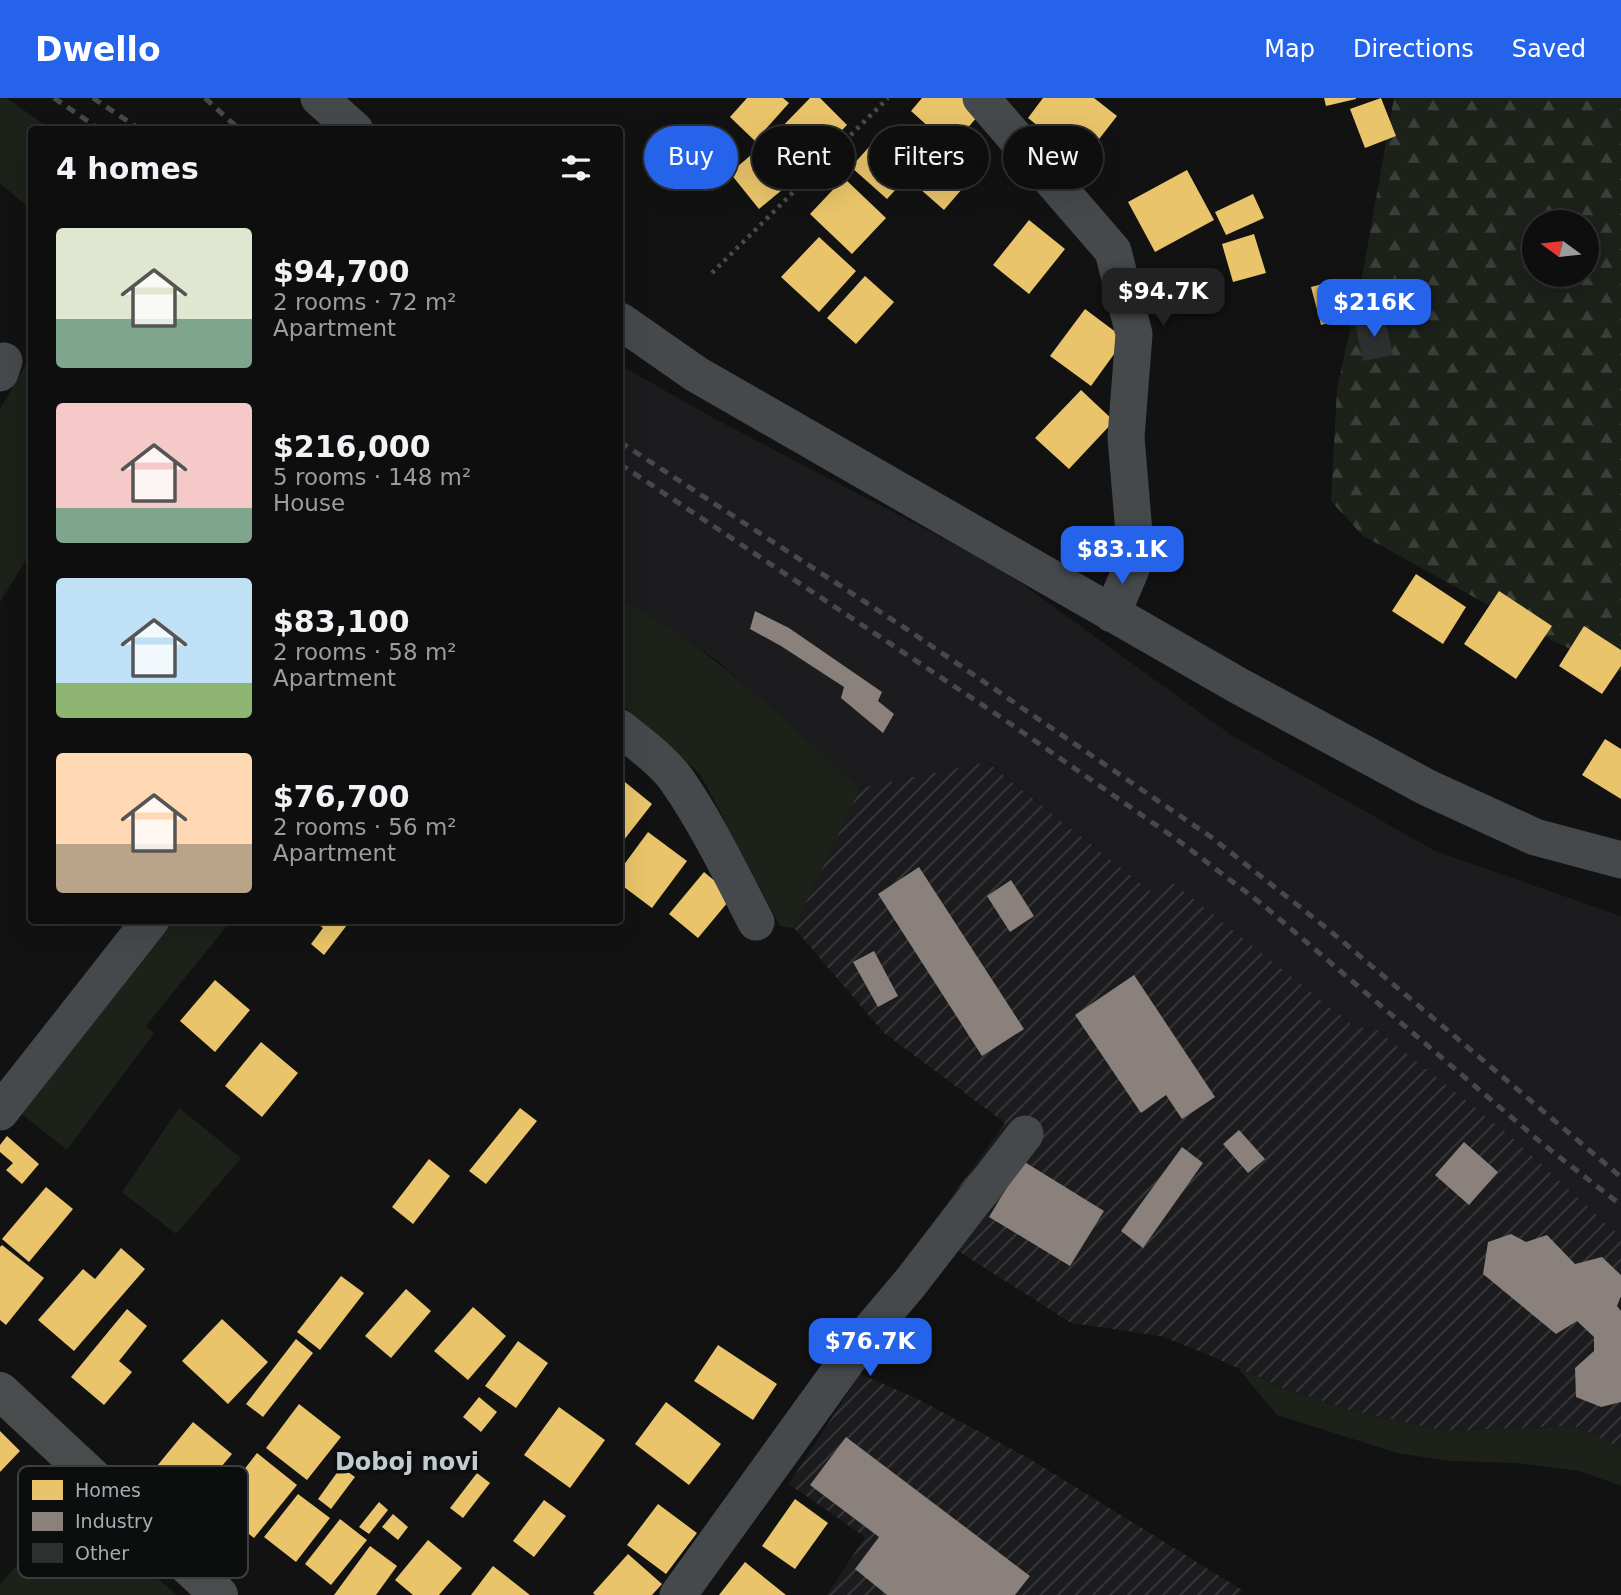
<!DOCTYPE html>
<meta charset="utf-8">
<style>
body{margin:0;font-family:"DejaVu Sans",sans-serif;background:#1c1c1c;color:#f1f3f6;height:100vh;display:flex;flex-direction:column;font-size:26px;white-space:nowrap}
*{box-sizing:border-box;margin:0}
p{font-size:23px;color:#9b9c9e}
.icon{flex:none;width:38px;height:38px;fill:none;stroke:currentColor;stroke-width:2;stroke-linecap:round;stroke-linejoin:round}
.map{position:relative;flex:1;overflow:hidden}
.drawer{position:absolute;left:28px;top:28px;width:595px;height:798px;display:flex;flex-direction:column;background:#0e0e0e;border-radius:7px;box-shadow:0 7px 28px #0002,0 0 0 2px #2e2e2e}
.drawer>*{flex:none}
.banner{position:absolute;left:644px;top:28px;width:665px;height:63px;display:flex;gap:14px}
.needle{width:46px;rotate:285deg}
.fabs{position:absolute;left:1522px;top:112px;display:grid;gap:14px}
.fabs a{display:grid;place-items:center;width:77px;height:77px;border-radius:50%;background:#0e0e0e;box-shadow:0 7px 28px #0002,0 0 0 2px #2e2e2e;font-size:35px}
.price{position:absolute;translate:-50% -60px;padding:0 16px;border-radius:14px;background:#2563eb;color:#fff;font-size:23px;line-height:46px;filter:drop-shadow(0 2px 4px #0008)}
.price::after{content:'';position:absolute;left:50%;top:42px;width:21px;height:16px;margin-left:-10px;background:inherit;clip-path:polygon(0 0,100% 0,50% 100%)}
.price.on{background:#222;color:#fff}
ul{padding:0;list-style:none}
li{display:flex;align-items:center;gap:21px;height:175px;padding:0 28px}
li span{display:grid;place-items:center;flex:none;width:196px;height:140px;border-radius:7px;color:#555}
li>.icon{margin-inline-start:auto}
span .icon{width:84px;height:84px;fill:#fffc;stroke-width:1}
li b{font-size:30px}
h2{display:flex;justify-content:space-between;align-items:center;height:84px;padding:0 28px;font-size:30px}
.pill{padding:0 24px;border-radius:32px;background:#0e0e0e;box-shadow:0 7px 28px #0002,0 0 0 2px #2e2e2e;font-size:24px;line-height:63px}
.pill.on{background:#2563eb;color:#fff}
header{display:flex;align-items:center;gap:42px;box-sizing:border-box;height:98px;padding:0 35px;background:#2563eb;color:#fff}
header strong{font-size:33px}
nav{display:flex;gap:38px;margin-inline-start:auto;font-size:24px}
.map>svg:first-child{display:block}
</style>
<header>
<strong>Dwello</strong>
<nav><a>Map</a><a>Directions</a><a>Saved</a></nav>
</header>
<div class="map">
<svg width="1621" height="1497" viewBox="0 0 1621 1497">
<defs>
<pattern id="industrial-furrows" width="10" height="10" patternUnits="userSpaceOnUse" patternTransform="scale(1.75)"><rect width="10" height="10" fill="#1c1c1e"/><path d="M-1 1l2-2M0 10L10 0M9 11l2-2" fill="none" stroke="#3a3a3c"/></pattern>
<pattern id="forest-firs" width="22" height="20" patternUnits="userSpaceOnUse" patternTransform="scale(1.75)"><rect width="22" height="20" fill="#1c211a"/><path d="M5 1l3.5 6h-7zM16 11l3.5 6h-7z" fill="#3a3f39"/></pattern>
</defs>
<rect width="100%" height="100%" fill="#121212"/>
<path fill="#1c1c1e" d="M 620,267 L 717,322 L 1000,470 L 1231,637 L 1435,753 L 1621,818 L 1621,1139 L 1508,1036 L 1376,931 L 1355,929 L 1168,781 L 1153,795 L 988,664 L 860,690 L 718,563 L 644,514 L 620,501 Z"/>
<path fill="url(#industrial-furrows)" d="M 987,664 L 1153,795 L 1168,781 L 1355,929 L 1376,931 L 1508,1036 L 1621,1139 L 1621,1350 L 1574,1328 L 1444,1333 L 1353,1313 L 1283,1290 L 1211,1258 L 1161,1238 L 1071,1225 L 927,1133 L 1005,1025 L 883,934 L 794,830 L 860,690 Z
M 860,1276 L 916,1300 L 1030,1361 L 1242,1492 L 1238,1497 L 827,1497 L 865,1439 L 789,1386 Z"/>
<path fill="#1c211a" d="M 0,0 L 7,0 L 50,31 L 32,32 L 31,112 L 0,85 Z
M 31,250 L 31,454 L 0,504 L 0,311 L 28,263 Z
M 620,501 C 711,548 784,622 860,690 L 794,830 L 780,828 L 700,676 L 620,605 Z
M 170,823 L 217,823 L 226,829 L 146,928 L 154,935 L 67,1052 L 14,1010 Z
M 179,1010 L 241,1060 L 176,1136 L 122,1094 Z
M 1238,1270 L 1283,1290 L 1353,1313 L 1444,1333 L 1574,1328 L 1621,1350 L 1621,1388 L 1580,1373 L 1515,1365 L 1450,1363 L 1397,1355 L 1277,1317 Z
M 71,1408 L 177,1497 L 0,1497 L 0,1486 Z"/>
<path fill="url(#forest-firs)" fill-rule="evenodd" d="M 1394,0 L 1621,0 L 1621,574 L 1555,544 L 1362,437 L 1331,403 L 1337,291 L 1364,168 ZM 1535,124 L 1587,124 L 1587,177 L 1535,177 Z"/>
<path fill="#e9c46a" d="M 747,0 L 783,0 L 789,5 L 755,43 L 730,19 Z
M 810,0 L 820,0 L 847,27 L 808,67 L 775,36 Z
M 922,0 L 973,0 L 985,10 L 951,49 L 911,13 Z
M 1043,0 L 1094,0 L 1117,18 L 1082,63 L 1028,20 Z
M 1324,0 L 1356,0 L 1356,1 L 1326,8 Z
M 1381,0 L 1396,38 L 1365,50 L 1350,11 Z
M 887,29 L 923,62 L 887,101 L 851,69 Z
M 942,49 L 974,77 L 944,112 L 911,83 Z
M 758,51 L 788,87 L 759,111 L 730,75 Z
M 1187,72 L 1214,122 L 1155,154 L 1128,104 Z
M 844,80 L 886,120 L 852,156 L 810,116 Z
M 1253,96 L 1264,120 L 1226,137 L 1215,114 Z
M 1029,122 L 1065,151 L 1029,196 L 993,167 Z
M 1254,136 L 1266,175 L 1233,184 L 1222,146 Z
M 819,139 L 856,173 L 819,214 L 781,179 Z
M 865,178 L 894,204 L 856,246 L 827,220 Z
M 1334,183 L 1344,221 L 1321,227 L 1311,189 Z
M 1085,211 L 1125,241 L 1091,288 L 1050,258 Z
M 1081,292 L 1114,323 L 1069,371 L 1035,340 Z
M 1416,476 L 1466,509 L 1443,546 L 1392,513 Z
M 1499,493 L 1552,528 L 1516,581 L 1464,546 Z
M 1584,528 L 1621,552 L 1621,568 L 1602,596 L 1559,568 Z
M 1605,641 L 1621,651 L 1621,701 L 1582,677 Z
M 620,680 L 652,706 L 620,747 Z
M 648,734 L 687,763 L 652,810 L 620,786 L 620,772 Z
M 704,774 L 733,798 L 698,840 L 669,816 Z
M 321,822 L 341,822 L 347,827 L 324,857 L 311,846 L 323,830 L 318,826 Z
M 215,882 L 250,912 L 215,954 L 180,923 Z
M 261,944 L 298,975 L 262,1019 L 225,988 Z
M 520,1010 L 537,1023 L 486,1086 L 469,1073 Z
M 7,1038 L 39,1066 L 22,1086 L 6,1072 L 13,1065 L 0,1054 L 0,1047 Z
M 429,1061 L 450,1078 L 413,1126 L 392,1109 Z
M 46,1089 L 73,1111 L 29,1164 L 2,1141 Z
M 2,1147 L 44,1180 L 6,1227 L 0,1222 L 0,1149 Z
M 121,1150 L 145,1171 L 74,1253 L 38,1222 L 83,1171 L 95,1181 Z
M 341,1178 L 364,1195 L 320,1252 L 297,1234 Z
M 406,1191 L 431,1213 L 391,1260 L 365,1238 Z
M 473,1209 L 506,1238 L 468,1282 L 434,1253 Z
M 127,1211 L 147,1228 L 119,1263 L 132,1274 L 104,1307 L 71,1279 Z
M 222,1221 L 268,1264 L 228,1306 L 182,1263 Z
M 296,1241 L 313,1255 L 263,1319 L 246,1306 Z
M 518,1243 L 548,1265 L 516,1310 L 485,1288 Z
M 718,1247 L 777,1286 L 753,1322 L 694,1283 Z
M 479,1299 L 497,1314 L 481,1334 L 463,1319 Z
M 666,1304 L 721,1346 L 689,1387 L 635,1346 Z
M 299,1306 L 341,1339 L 307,1382 L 266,1350 Z
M 559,1309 L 605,1342 L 570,1390 L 524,1357 Z
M 193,1324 L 232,1356 L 195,1400 L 157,1368 Z
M 0,1333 L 20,1353 L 0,1374 Z
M 257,1355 L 297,1387 L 254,1440 L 215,1409 Z
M 341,1369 L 355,1379 L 331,1411 L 318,1401 Z
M 477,1375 L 490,1385 L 463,1420 L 450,1410 Z
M 298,1396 L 330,1420 L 296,1464 L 264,1439 Z
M 795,1401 L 828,1425 L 795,1471 L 762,1448 Z
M 544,1402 L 566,1418 L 534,1459 L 513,1443 Z
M 379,1404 L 388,1412 L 369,1436 L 359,1429 Z
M 658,1406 L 697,1435 L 666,1476 L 627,1447 Z
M 393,1416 L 408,1429 L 398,1442 L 382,1429 Z
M 340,1421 L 367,1442 L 331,1487 L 305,1466 Z
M 428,1442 L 462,1470 L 439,1497 L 413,1497 L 395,1482 Z
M 370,1448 L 397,1468 L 376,1497 L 334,1497 Z
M 628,1456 L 662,1486 L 652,1497 L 595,1497 L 593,1495 Z
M 745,1464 L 786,1497 L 719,1497 Z
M 493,1468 L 530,1497 L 471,1497 Z"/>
<path fill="#8a817c" d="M 755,513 L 789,530 L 882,594 L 878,603 L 894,616 L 883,635 L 841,600 L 844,589 L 781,548 L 750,531 Z
M 919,769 L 1024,931 L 982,958 L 878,796 Z
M 1011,782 L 1034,818 L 1010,834 L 987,798 Z
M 874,853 L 898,898 L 878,909 L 853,864 Z
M 1134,877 L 1215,999 L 1182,1021 L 1166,997 L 1141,1015 L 1075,917 Z
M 1239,1032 L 1265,1061 L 1248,1075 L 1223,1046 Z
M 1464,1044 L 1498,1074 L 1469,1107 L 1435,1077 Z
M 1182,1049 L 1203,1065 L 1143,1150 L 1121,1133 Z
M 1023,1063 L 1104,1113 L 1070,1168 L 989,1119 Z
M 1511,1136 L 1526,1144 L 1547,1137 L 1575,1166 L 1602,1159 L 1621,1177 L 1621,1198 L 1617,1208 L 1621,1213 L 1621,1304 L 1601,1309 L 1576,1299 L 1575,1270 L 1594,1253 L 1594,1239 L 1577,1223 L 1556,1236 L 1483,1176 L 1488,1144 Z
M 846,1339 L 1030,1478 L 1015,1497 L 887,1497 L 855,1471 L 879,1439 L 810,1387 Z"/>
<path fill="#2e2f31" d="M 1384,218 L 1393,257 L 1363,263 L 1355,225 Z"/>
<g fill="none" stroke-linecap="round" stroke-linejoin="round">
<path stroke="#474b4d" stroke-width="4.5" stroke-dasharray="3.5 5" stroke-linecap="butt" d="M 712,175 L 888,0"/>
<path stroke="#46494b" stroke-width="37" d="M 319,0 L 355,32
M 981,0 L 1113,153 L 1134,236 L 1126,339 L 1136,459 L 1112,516
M 620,223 L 696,276 L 1239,588 L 1426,689 L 1535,739 L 1621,762
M 0,275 L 4,263
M 620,630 C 639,646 661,661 676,681 C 707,725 731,776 756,824
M 0,1014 L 151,822
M 678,1497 L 862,1242 L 911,1184 L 1025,1036"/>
<path stroke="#484c4d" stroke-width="38" d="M 0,1293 L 219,1497"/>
<path stroke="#46494b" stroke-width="5" stroke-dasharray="9 7" stroke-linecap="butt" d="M 54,0 L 101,32
M 93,0 L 141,32
M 205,0 L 240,32
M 620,344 L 911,534 L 1211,739 L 1329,832 L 1621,1079
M 620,366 L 1005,622 L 1179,743 L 1263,807 L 1544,1047 L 1621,1107"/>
</g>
<g text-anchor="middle" stroke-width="7" stroke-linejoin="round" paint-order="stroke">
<g font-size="24" font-weight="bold" fill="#c2ccd0" stroke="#0c0d0d">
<text x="407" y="1372">Doboj novi</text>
</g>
</g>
<rect x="18" y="1368" width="230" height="112" rx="10" fill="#0c0d0d" stroke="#393e3f" stroke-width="2"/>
<rect x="32" y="1382" width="31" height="20" fill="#e9c46a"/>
<rect x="32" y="1414" width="31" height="19" fill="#8a817c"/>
<rect x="32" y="1445" width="31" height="20" fill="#2e2f31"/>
<g font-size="19" fill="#a1afb5">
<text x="75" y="1399">Homes</text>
<text x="75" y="1430">Industry</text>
<text x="75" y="1462">Other</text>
</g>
</svg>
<div class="fabs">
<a><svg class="needle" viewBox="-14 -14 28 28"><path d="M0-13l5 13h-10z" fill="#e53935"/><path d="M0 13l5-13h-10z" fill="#9b9c9e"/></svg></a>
</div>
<b class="price on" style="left:1163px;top:230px">$94.7K</b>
<b class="price" style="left:1374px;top:241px">$216K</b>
<b class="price" style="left:1122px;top:488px">$83.1K</b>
<b class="price" style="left:870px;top:1280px">$76.7K</b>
<div class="banner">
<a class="pill on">Buy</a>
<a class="pill">Rent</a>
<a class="pill">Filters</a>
<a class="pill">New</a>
</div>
<section class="drawer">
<h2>4 homes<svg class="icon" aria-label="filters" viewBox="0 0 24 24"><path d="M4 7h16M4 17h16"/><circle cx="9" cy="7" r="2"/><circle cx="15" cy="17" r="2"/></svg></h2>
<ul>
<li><span style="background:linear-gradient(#dfe7d0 65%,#7fa58c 0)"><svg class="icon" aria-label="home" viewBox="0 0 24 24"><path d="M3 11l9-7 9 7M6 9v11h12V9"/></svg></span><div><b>$94,700</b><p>2 rooms · 72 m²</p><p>Apartment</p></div></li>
<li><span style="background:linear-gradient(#f6c9c9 75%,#7fa58c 0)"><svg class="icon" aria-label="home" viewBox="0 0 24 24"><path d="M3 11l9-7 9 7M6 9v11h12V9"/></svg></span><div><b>$216,000</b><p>5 rooms · 148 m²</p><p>House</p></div></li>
<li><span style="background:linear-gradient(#bfe0f5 75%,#8fb573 0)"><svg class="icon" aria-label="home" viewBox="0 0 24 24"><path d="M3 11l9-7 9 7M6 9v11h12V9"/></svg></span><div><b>$83,100</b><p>2 rooms · 58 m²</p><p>Apartment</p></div></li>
<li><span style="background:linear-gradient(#ffd9b3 65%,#b9a48a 0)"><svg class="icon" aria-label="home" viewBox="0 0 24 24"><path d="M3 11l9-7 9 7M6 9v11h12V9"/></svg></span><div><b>$76,700</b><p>2 rooms · 56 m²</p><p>Apartment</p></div></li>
</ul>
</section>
</div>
